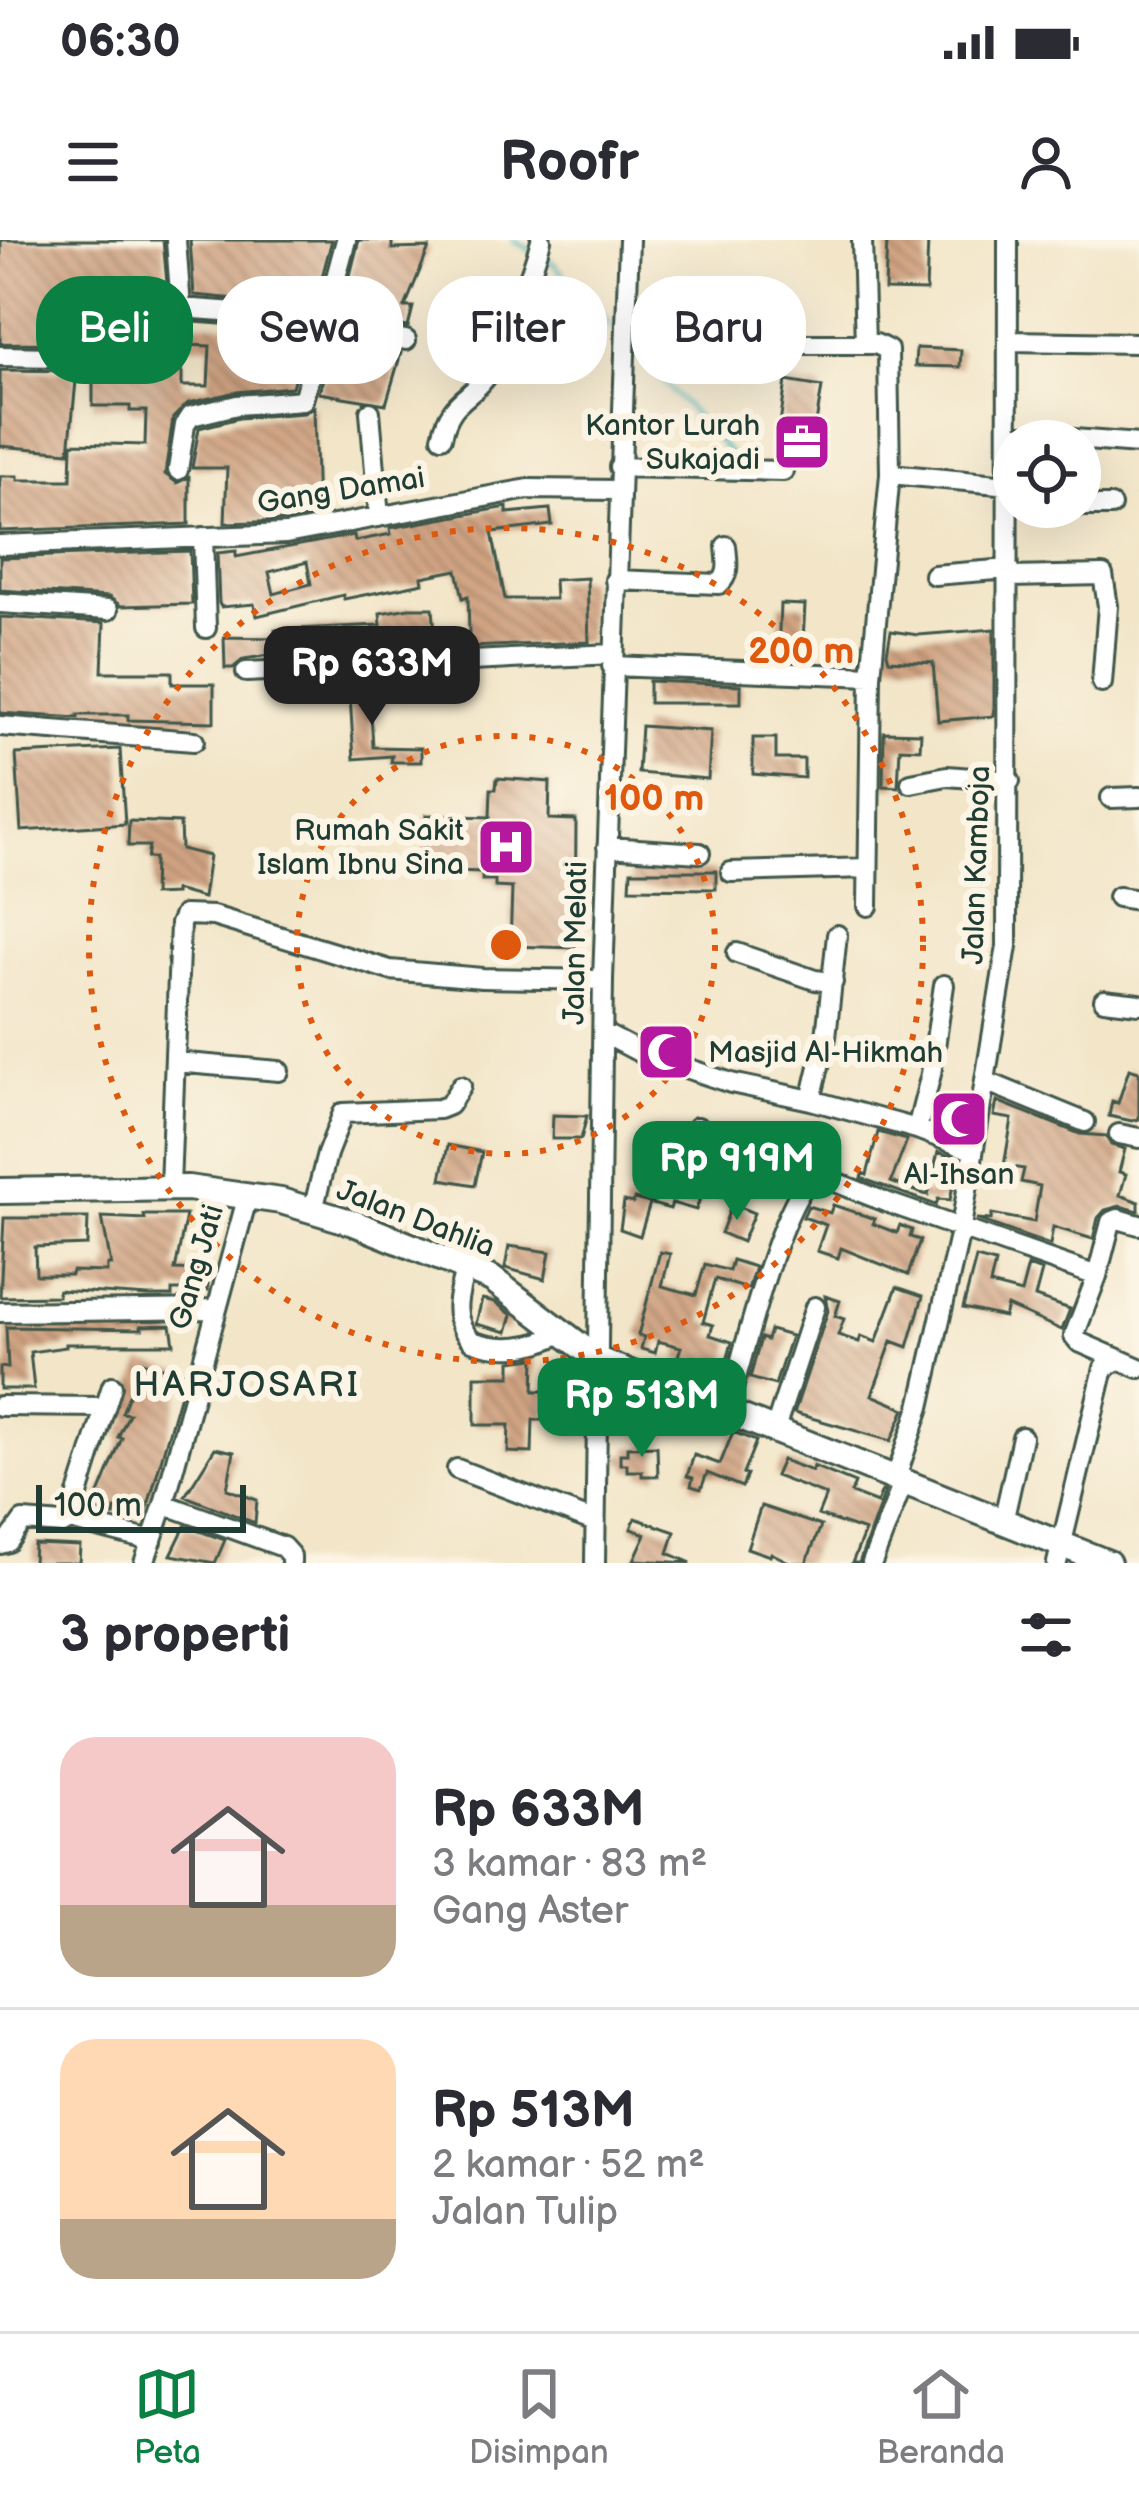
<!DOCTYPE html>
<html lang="id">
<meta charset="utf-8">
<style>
body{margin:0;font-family:"Balsamiq Sans",sans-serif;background:#f2f2f3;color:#2b2b33;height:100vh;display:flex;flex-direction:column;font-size:45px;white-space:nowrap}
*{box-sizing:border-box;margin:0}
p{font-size:39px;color:#7c7c81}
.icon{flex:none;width:66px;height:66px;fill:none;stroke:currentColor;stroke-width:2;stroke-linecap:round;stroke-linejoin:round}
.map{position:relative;height:1323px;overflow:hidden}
.drawer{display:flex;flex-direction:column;background:#fff;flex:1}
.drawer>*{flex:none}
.top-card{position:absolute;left:36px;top:36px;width:1068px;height:108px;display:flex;gap:24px}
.controls{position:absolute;left:993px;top:180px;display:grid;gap:24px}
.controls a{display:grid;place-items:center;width:108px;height:108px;border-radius:50%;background:#fff;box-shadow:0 12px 48px #0002;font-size:60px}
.scale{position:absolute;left:36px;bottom:30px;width:210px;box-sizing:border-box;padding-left:12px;border:6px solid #1f3d34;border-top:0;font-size:33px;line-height:42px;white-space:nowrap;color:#1f3d34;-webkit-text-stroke:9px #fcf5e5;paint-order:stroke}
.price{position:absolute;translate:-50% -102px;padding:0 27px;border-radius:24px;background:#0b8043;color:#fff;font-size:39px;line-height:78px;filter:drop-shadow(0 3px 6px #0008)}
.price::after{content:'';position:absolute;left:50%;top:72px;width:36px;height:27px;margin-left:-18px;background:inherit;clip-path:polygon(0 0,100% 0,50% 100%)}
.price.selected{background:#222;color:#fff}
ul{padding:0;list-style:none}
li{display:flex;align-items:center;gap:36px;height:300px;padding:0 60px}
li+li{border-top:3px solid #e1e1e2}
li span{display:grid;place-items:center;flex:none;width:336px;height:240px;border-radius:36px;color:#555}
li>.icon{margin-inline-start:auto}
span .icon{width:144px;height:144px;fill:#fffc;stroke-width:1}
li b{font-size:51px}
h2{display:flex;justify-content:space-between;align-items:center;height:144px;padding:0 60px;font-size:51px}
.pill{padding:0 42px;border-radius:48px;background:#fff;box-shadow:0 12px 48px #0002;font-size:42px;line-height:108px}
.pill.selected{background:#0b8043;color:#fff}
.status{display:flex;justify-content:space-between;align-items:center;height:84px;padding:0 60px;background:#fff;direction:ltr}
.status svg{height:33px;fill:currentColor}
header{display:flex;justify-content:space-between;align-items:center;height:156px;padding:0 60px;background:#fff;font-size:54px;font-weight:700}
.tabs{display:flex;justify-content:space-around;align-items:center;height:168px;border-top:3px solid #e1e1e2;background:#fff;font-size:33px;color:#7c7c81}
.tabs a{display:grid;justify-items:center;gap:6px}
.tabs .selected{color:#0b8043}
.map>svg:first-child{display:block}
</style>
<div class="status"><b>06:30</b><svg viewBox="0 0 49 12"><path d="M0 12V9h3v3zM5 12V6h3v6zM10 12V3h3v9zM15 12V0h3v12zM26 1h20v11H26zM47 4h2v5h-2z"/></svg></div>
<header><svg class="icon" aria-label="menu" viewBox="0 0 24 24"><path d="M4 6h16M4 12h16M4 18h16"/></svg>Roofr<svg class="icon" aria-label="person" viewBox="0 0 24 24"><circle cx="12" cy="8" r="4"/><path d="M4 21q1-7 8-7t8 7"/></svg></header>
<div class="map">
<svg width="1139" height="1323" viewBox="0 0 1139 1323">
<defs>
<pattern id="building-back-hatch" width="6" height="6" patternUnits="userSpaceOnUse" patternTransform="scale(3)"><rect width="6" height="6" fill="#d0a382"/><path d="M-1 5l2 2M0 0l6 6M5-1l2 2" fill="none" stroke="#a8866b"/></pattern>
</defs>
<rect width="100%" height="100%" fill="#fcf5e5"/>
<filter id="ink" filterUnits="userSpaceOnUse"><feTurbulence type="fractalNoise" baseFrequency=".00833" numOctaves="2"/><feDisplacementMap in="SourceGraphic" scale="24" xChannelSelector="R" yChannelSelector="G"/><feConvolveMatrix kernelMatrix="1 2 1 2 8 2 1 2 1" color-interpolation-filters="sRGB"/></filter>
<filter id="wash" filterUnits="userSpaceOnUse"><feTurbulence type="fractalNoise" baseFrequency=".004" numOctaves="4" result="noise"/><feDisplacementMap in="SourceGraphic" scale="48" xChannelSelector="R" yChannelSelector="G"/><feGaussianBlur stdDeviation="2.7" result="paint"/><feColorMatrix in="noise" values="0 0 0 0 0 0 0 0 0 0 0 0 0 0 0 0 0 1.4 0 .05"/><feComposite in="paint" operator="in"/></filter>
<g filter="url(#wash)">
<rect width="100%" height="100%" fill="#f2e5c8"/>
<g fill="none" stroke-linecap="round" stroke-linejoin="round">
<path stroke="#46b5bd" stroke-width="4.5" d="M 514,0 L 532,11
M 542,16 L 553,23 L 619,93
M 630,105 L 736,221"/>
</g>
<g id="blocks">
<path fill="url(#building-back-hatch)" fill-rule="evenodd" d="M 1,0 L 163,0 L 170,76 L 180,81 L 248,86 L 256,85 L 262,75 L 256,61 L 194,55 L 190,0 L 332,0 L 292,147 L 236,152 L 188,163 L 173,178 L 165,234 L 177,243 L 189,237 L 189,284 L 0,291 L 0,236 L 18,236 L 18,240 L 71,240 L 72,203 L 145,205 L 146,171 L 130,171 L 130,166 L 93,166 L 93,131 L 118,131 L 129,124 L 131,74 L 124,62 L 113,62 L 106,68 L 104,104 L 0,103 ZM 182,105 L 210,106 L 208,146 L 182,146 Z
M 359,0 L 392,0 L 392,9 L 429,8 L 405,67 L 413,67 L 408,87 L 340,75 Z
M 887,0 L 928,0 L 926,51 L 885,50 Z
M 333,101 L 401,113 L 386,164 L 319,153 Z
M 916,108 L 961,110 L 960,127 L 915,126 Z
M 0,130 L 77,131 L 69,212 L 0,206 Z
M 786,141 L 822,147 L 815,189 L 780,184 Z
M 314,167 L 317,275 L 284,281 L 225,283 L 227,228 L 192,228 L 199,188 L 239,178 L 304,173 Z
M 507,267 L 507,273 L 550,269 L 552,285 L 492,292 L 505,359 L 555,359 L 554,340 L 587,338 L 589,402 L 270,415 L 244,419 L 233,428 L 225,428 L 224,397 L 275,398 L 275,390 L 381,385 L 380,373 L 409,368 L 433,368 L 435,395 L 469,393 L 468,356 L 463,358 L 457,330 L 422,337 L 423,343 L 399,348 L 344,359 L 343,355 L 257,376 L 254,364 L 221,367 L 219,363 L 217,313 L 236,311 L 236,317 L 354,295 L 355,301 L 391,294 L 390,288 ZM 307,322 L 311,344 L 274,354 L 269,332 Z
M 190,311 L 192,364 L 121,366 L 109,357 L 0,350 L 0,318 Z
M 780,364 L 805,365 L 802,420 L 778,419 Z
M 0,377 L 104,383 L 102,432 L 172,432 L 172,444 L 214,444 L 214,482 L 128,480 L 128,475 L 78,475 L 78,478 L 0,473 Z
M 994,389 L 994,476 L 938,481 L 933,423 L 889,420 L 887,413 L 891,391 L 918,395 Z
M 369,439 L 373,507 L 421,508 L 421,522 L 391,522 L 392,516 L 354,519 L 349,440 Z
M 649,441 L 741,445 L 741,463 L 649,463 Z
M 641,486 L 711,491 L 708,539 L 638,533 Z
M 884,492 L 921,493 L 920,509 L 900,508 L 898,547 L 883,546 Z
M 753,498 L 776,498 L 776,519 L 804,519 L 804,538 L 753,534 Z
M 120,509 L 125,584 L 21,591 L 16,514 Z
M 497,538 L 550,542 L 549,579 L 576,580 L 575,708 L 510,706 L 512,648 L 495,647 L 495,640 L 482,640 L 482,632 L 423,630 L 426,575 L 490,577 L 491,549 L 496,549 Z
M 129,581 L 180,583 L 181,609 L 209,616 L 203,658 L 175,650 L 175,654 L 153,655 L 154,618 L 147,618 L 149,606 L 128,606 Z
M 631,631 L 716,631 L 716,649 L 630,648 Z
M 1129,829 L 1139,832 L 1139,879 L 1132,881 L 1109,876 L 1112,861 L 1118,863 Z
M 997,861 L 1080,894 L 1106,896 L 1111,905 L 1125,909 L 1119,932 L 1126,934 L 1120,955 L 1139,962 L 1139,971 L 1120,966 L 1105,970 L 1098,978 L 1093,999 L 1053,987 L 1050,1005 L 976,979 L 991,980 L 992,974 L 1034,982 L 1040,946 L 1021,942 L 1024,929 L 1004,926 L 1012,879 L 994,876 Z
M 553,875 L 587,876 L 581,899 L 552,899 Z
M 878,892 L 907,900 L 891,942 L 924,954 L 928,955 L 938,912 L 958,919 L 950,960 L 938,959 L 936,965 L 861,938 L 863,933 L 867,935 Z
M 448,905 L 482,912 L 475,945 L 441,939 Z
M 646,911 L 684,923 L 676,951 L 700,958 L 696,970 L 672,963 L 670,969 L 652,964 L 659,942 L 639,935 Z
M 714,917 L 764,928 L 761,945 L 727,940 L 721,957 L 702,950 Z
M 634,959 L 650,963 L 640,996 L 620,989 L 624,961 L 633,963 Z
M 732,964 L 754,973 L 742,1002 L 721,993 Z
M 833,965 L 875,979 L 873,984 L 897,993 L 900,985 L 912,990 L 910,997 L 920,1000 L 908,1035 L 841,1008 L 838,1018 L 817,1011 L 826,985 L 803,977 L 808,966 L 830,973 Z
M 144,975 L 186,975 L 175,1030 L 208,1031 L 208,1050 L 172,1050 L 172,1056 L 148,1056 L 58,1050 L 58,1056 L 0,1057 L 4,978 L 88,978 L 87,1005 L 35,1007 L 36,1035 L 71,1035 L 72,1031 L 107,1032 L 107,1025 L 111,1025 L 102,977 L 145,979 Z
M 509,1006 L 550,1012 L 545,1039 L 505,1028 Z
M 660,1012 L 670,1014 L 662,1046 L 696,1055 L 705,1024 L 729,1031 L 732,1020 L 755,1027 L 748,1049 L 715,1039 L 703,1082 L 713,1085 L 710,1095 L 732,1102 L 723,1134 L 677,1119 L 681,1107 L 658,1101 L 655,1113 L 641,1109 L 644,1097 L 638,1095 Z
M 976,1018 L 995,1023 L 990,1045 L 1021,1053 L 1028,1026 L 1042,1031 L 1035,1057 L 1070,1069 L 1062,1090 L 1007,1066 L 1004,1077 L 963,1068 Z
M 897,1047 L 923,1056 L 908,1107 L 892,1101 L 872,1155 L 905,1169 L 891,1201 L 794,1173 L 828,1071 L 825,1056 L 840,1061 L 835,1076 L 844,1079 L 838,1095 L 859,1102 L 861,1096 L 876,1102 Z
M 482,1059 L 495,1062 L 512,1075 L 507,1092 L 476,1084 Z
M 171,1085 L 174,1104 L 66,1104 L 66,1107 L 30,1112 L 34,1149 L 0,1149 L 0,1127 L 8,1128 L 6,1087 L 142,1089 L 141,1086 Z
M 770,1090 L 791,1096 L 775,1145 L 750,1138 L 761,1098 L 767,1100 Z
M 535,1118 L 534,1151 L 544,1151 L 544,1180 L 533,1180 L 532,1213 L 508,1212 L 509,1185 L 475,1185 L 475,1136 L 511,1136 L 511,1121 Z
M 142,1122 L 186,1133 L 145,1276 L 115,1269 L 114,1276 L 96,1271 L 97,1259 L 122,1198 L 118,1197 L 129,1174 L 122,1173 Z
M 733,1192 L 756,1201 L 743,1234 L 747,1235 L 742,1247 L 707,1233 L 701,1249 L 691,1246 L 693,1238 L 687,1236 L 694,1215 L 720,1224 Z
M 657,1206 L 658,1236 L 642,1236 L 642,1231 L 627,1231 L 627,1224 L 620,1224 L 620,1214 L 627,1214 L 627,1207 Z
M 215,1208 L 234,1212 L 227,1249 L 257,1260 L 255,1283 L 185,1256 Z
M 782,1220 L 812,1231 L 813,1226 L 855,1243 L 851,1253 L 877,1263 L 882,1251 L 885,1252 L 859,1323 L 852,1323 L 865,1291 L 818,1275 L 826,1255 L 775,1236 Z
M 761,1266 L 821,1286 L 806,1323 L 791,1323 L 771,1313 L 770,1316 L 747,1308 Z
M 635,1278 L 675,1292 L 668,1313 L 691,1323 L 634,1320 L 646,1294 L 631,1289 Z
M 185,1286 L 225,1300 L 215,1323 L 171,1315 Z
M 34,1304 L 80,1306 L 79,1323 L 33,1323 Z"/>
</g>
</g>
<g filter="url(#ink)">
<use href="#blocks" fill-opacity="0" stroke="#3f564a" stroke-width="3"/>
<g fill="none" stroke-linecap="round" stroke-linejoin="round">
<g stroke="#3f564a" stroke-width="24">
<path id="minor" d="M 176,0 L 181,68 L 249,73
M 862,0 L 865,104
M 323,86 L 406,100
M 1008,101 L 1139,103
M 736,104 L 876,104 L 888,110 L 890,234 L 871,436 L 868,666
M 0,116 L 117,118 L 118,74
M 370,172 L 379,277
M 1008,194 L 1139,204
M 442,197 C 451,156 472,161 490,131 C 505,105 533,30 541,0
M 619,227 L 783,231
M 178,230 L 185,185 L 191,176 L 237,165 L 303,160 L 346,0
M 890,234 L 1009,245
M 1080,266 L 1111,266
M 203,297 L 206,388
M 0,305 L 286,294 L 528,249 L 618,250
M 934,335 L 1009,329
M 1010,337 L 1103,335 L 1108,366 L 1102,443
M 615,340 L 719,344 C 731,334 727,320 726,306
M 0,363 L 108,370
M 612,426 L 871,436
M 246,432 L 613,414
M 0,486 L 194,501
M 911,543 L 947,536 L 1010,541
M 1111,558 L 1139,557
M 607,607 L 700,613
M 731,632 L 868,628
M 1118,657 L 1139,660
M 737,713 L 815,740 L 833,742
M 1104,760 L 1139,764
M 603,793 L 641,813 L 731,843 L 811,860 L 917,889 L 972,910
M 175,822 L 279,831
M 985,841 L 1085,882
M 811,860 L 826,797 L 837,695
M 697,887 L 883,961 L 1097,1036
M 917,889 L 931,834 L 944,745
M 1119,894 L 1139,898
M 170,947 L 180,684 L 184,675 L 213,676 L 390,730 L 482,738 L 603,740
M 313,970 L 327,914 L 343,873 L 439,869 L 449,865 L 461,846
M 1139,985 L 1118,979 L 1111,982 L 1097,1036 L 1074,1096 L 1079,1102 L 1139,1128
M 466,1027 C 458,1055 449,1078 472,1101 C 501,1112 535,1108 561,1093
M 0,1072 L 214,1069
M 0,1166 L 103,1167
M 726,1173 C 744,1114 776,973 814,933
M 774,1192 L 815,1067
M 457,1229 L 595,1282
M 895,1240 L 920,1167 L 961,987 L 1007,706 L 1008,0
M 164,1264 L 283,1307 L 291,1316 L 291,1323
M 70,1280 L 152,1301
M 1003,1282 L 1022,1197
M 0,1304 L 8,1302 L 23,1281 L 63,1284 L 70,1280 L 112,1146
M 144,1323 L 164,1264 L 248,955
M 595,1323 L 603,740 L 629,0
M 872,1323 L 903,1243
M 1057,1323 L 1104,1128 L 1117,1120"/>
</g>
<g stroke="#3f564a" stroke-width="30">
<path id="major" d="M 0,951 L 188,948 L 281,961 L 354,983 L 492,1039 L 600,1121 L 1108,1323"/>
</g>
<use href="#minor" stroke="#fff" stroke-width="18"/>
<use href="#major" stroke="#fff" stroke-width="24"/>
</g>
</g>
<g fill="none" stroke="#de580e" stroke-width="6" stroke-dasharray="6 12">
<circle cx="506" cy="705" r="209"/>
<circle cx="506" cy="705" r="417"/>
</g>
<defs>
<g id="office-square" transform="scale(3)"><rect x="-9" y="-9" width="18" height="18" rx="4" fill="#b5179e" stroke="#fcf5e5"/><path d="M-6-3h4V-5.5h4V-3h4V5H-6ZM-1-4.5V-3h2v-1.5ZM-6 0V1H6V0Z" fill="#fff"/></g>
<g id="hospital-square" transform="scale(3)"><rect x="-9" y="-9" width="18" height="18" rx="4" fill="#b5179e" stroke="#fcf5e5"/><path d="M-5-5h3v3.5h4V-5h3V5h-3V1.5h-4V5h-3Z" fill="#fff"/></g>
<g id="mosque-square" transform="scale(3)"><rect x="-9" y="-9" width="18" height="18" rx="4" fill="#b5179e" stroke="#fcf5e5"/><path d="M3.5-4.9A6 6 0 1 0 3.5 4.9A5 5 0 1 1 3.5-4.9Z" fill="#fff"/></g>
</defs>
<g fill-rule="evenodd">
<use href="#office-square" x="802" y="202"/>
<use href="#hospital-square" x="506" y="607"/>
<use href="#mosque-square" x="666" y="812"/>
<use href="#mosque-square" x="959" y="879"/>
</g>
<g text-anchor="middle" stroke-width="12" stroke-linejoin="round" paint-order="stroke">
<g font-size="30" fill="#1f3d34" stroke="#fcf5e5" text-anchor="end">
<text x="760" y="195">Kantor Lurah<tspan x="760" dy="34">Sukajadi</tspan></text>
<text x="464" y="600">Rumah Sakit<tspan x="464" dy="34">Islam Ibnu Sina</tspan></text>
<text x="708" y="822" text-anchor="start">Masjid Al-Hikmah</text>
<text x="959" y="944" text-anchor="middle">Al-Ihsan</text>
</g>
<g font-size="30" fill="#1f3d34" stroke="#fcf5e5">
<text transform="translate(341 250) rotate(-9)" y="10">Gang Damai</text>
<text transform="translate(976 625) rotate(-88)" y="10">Jalan Kamboja</text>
<text transform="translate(575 703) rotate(-89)" y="10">Jalan Melati</text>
<text transform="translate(416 978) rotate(21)" y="10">Jalan Dahlia</text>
<text transform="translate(196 1027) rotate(-74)" y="10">Gang Jati</text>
</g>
<g font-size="36" letter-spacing="3" fill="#1f3d34" stroke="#fcf5e5">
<text x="247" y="1156">HARJOSARI</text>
</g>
</g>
<circle cx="506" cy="705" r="18" fill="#de580e" stroke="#fcf5e5" stroke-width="6"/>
<g font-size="36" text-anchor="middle" font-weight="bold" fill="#de580e" stroke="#fcf5e5" stroke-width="12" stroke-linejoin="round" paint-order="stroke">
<text x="801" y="423">200 m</text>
<text x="654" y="570">100 m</text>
</g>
</svg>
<div class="controls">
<a><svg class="icon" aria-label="locate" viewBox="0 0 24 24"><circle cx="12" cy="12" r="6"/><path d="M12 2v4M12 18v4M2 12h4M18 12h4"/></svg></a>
</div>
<div class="scale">100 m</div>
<b class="price selected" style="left:372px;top:488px">Rp 633M</b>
<b class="price" style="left:737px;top:983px">Rp 919M</b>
<b class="price" style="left:642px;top:1220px">Rp 513M</b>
<div class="top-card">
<a class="pill selected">Beli</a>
<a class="pill">Sewa</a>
<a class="pill">Filter</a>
<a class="pill">Baru</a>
</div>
</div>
<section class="drawer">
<h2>3 properti<svg class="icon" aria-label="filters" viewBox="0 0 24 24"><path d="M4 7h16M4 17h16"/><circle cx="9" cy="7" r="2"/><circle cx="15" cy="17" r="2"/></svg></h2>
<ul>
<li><span style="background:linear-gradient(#f6c9c9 70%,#b9a48a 0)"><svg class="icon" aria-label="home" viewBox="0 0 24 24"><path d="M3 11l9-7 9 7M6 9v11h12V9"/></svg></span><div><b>Rp 633M</b><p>3 kamar · 83 m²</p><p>Gang Aster</p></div></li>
<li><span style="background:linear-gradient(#ffd9b3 75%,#b9a48a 0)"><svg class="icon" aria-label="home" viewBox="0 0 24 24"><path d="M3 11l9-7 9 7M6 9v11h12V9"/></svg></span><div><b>Rp 513M</b><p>2 kamar · 52 m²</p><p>Jalan Tulip</p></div></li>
</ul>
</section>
<nav class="tabs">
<a class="selected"><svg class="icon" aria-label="map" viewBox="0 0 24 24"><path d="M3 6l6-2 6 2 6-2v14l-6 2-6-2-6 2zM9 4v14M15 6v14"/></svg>Peta</a>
<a><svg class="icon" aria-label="saved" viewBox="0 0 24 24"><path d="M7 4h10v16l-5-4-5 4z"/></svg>Disimpan</a>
<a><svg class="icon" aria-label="home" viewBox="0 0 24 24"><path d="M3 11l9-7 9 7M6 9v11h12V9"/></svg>Beranda</a>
</nav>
